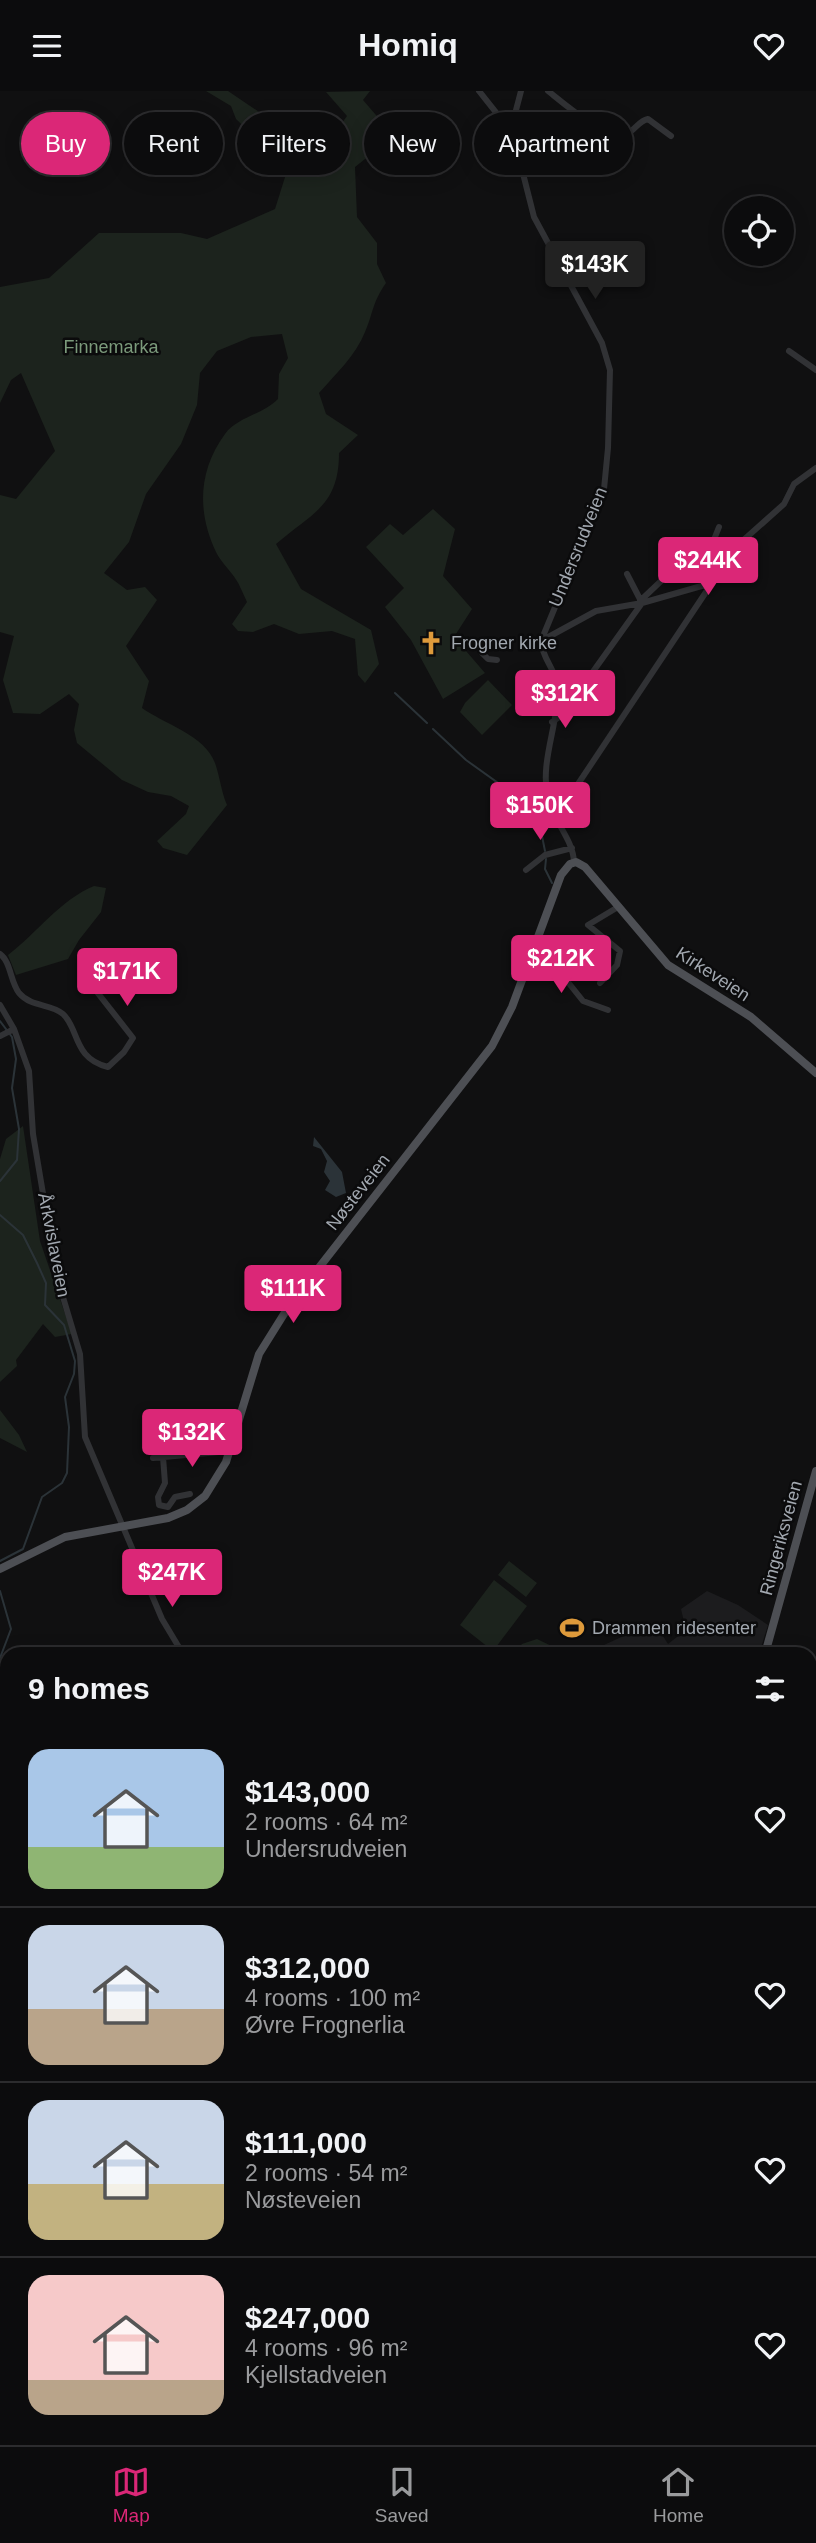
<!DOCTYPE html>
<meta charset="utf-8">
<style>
body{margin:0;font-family:Arial,sans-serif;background:#1a1a1b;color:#f1f3f6;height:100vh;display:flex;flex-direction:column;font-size:26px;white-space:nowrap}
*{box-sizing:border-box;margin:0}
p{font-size:23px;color:#9a9b9d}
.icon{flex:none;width:38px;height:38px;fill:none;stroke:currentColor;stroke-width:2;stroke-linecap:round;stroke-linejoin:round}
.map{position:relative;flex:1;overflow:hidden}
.drawer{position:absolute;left:0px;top:1556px;width:817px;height:800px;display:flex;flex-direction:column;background:#0c0c0d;border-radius:21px 21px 0 0;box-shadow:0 4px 18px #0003,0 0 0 2px #2c2c2e}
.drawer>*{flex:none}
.hud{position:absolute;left:21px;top:21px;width:775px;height:63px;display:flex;gap:14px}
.fabs{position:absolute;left:724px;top:105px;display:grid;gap:14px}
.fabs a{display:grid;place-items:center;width:70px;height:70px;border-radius:50%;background:#0c0c0d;box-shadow:0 4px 18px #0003,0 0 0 2px #2c2c2e;font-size:35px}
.price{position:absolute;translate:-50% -60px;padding:0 16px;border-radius:7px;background:#db2777;color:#fff;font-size:23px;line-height:46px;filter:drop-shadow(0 2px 4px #0008)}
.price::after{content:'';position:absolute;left:50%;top:42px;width:21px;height:16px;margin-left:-10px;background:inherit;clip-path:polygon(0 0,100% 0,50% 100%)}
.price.active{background:#222;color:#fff}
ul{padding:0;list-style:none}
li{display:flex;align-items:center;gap:21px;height:175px;padding:0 28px}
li+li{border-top:2px solid #2c2c2e}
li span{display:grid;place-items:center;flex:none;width:196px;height:140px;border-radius:21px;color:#555}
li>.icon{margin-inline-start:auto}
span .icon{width:84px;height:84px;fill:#fffc;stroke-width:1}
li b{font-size:30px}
h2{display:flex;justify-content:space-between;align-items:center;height:84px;padding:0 28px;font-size:30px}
.chip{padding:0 24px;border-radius:32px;background:#0c0c0d;box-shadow:0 4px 18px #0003,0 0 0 2px #2c2c2e;font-size:24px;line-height:63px}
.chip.active{background:#db2777;color:#fff}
header{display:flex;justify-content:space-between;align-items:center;height:91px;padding:0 28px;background:#0c0c0d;font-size:32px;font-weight:700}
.dock{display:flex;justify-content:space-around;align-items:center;height:98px;border-top:2px solid #2c2c2e;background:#0c0c0d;font-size:19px;color:#9a9b9d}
.dock a{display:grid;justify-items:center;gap:4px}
.dock .active{color:#db2777}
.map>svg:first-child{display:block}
</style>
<header><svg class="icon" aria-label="menu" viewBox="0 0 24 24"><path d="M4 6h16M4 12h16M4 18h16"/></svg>Homiq<svg class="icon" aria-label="heart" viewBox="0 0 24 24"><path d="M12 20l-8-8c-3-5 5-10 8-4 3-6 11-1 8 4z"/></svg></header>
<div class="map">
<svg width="816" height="2354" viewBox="0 0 816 2354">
<rect width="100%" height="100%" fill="#101011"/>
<path fill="#1c1c1e" d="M 707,1500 L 738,1514 L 768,1534 L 759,1563 L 602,1563 L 604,1554 L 654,1531 L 668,1553 L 686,1539 L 681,1518 Z
M 210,2348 L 423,2348 L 423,2349 L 414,2354 L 205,2354 Z"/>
<path fill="#1c231d" d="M 206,0 L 228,0 L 271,29 L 301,41 L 332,46 L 347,25 L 326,1 L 370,0 L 363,9 L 394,45 L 355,76 L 357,126 L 377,152 L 377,173 L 386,192 C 372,212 374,220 365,241 C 356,264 335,284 319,302 L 326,323 L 358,344 L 339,362 C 339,415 312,422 276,453 L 301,498 L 371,539 L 379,573 L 365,592 L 358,584 L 355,548 L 332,540 L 299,543 L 274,533 L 253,541 L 238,540 L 232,533 L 247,511 C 243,503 240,494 235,487 C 229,478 220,470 216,461 C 197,421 198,380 225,343 C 237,326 262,324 278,308 L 279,283 L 288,267 L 282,243 L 251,246 L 217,260 L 200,282 L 197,314 L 181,353 L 146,403 L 129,451 L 104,482 L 127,499 L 145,496 L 157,509 L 126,555 L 149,590 L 142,617 C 164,633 205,644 215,672 C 220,686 221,700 227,714 L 187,764 L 163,757 L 157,750 L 186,723 L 189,715 L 171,705 L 148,701 L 122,689 L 77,652 L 74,639 L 79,613 L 69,603 L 40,623 L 13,622 L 3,589 L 14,545 L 0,541 L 0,404 L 16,408 L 55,360 L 21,282 L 11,289 L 0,312 L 0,196 L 49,187 L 99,142 L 181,142 L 207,148 L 275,118 L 286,83 L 298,63 L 262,53 L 236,28 L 231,15 Z
M 433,418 L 455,438 L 443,485 L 472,518 L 454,546 L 485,582 L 443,608 L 411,549 L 385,516 L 404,497 L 366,456 L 390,433 L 403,444 Z
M 488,589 L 512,614 L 482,644 L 460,621 L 465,612 Z
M 94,795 L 106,797 L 101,821 L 79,849 L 68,868 L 16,884 L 8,864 C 37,842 60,809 94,795 Z
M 23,1035 L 40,1150 L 72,1243 L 55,1246 L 43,1233 L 16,1269 L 17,1275 L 0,1291 L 0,1068 L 6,1048 Z
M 0,1319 L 19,1344 L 27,1361 L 0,1347 Z
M 509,1470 L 537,1492 L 526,1506 L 498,1484 Z
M 494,1489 L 527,1515 L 493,1560 L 460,1534 Z
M 537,1548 L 568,1563 L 514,1563 L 522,1553 Z
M 816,2185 L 816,2315 L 810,2324 L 810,2206 Z"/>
<path fill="#2b3338" d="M 314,1046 L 342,1081 L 346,1102 L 336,1106 L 325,1099 L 330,1090 L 324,1081 L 327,1070 L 321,1058 L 313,1055 Z"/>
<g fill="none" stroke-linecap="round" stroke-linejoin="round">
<path stroke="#2b3338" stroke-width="2" d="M 395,602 L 427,632
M 433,638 L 466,669 L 537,720 L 545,760
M 546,768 L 545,778 L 552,792
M 0,930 L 12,946 L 16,968 L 12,997 L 19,1038 L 17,1069 L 0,1090
M 0,1124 L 23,1144 L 37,1172 L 46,1192 L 45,1214 L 64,1234 L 75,1270 L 74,1283 L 65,1306 L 69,1336 L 67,1382 L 62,1392 L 42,1406 L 23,1458 L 0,1470
M 0,1500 L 11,1538 L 0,1567
M 0,1600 L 7,1607
M 810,1991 L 816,1991"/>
<path stroke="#313235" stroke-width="6" d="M 479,0 L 513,43 L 534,126 L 602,252 L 610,279 L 608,357 L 604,398 L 541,550 C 542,568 556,578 557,595 C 560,632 539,670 548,707 C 553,730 573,748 574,771
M 548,0 C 562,11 607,50 625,44 C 635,40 638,30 648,28 L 671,45
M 507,35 L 515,23 L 521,0
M 789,260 L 816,279
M 640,510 L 680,472 L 713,451 L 719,436
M 541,550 L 596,520 L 642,512 L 712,492 L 738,454 L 784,413 L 794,393 L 816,377
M 481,561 L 488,568 L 497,569
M 552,631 L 562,624 L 642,512 L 627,483
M 556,726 L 712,492
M 526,779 L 545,764 L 572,757
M 536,851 L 583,910 L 608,919
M 0,863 C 11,871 10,890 19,902 C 32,917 50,912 63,923 C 79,937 73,968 108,976 L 124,961 L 133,947 L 86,887 L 88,879
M 600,892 L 617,874 L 620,860 L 588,834 L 618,816
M 0,914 L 14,938 L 29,980 L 33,1043 L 57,1186 L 80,1263 L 85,1346 L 162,1528 L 183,1563
M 0,945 L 14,938
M 163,1366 L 165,1392 L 158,1406 L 159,1414 L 168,1416 L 175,1406 L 190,1403
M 153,1367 L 230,1360
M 0,2318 L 7,2326
M 25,2348 L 29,2354
M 525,2348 L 534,2354"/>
<path stroke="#4d4f54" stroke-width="8" d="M 0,1478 L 65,1446 L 168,1427 L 187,1419 L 205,1405 L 226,1371 L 259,1263 L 289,1215 L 492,955 L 512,916 L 561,784 L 570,773 L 576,771 L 585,776 L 668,874 L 751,926 L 816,982
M 765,1563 L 816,1380
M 501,2348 L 503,2354"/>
<path stroke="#5d6066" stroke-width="9" d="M 810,2055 L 816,2057
M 810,2068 L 816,2069
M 810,2077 L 816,2079
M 0,2170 L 7,2167
M 0,2180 L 7,2177
M 113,2354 L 117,2348"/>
</g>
<defs>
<g id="church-bare" transform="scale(1.89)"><path d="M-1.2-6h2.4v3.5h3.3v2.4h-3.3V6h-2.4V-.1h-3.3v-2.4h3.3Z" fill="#de9a3b" stroke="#0b0b0c" stroke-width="2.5" paint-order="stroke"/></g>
<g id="stadium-bare" transform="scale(1.89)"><path d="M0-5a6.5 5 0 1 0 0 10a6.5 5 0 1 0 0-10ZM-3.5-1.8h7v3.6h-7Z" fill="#de9a3b" stroke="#0b0b0c" stroke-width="2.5" paint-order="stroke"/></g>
</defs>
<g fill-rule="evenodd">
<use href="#church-bare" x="431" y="552"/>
<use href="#stadium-bare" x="572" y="1537"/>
</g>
<g text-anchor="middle" stroke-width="5" stroke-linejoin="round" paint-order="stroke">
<g font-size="18" fill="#7b9a7b" stroke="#0b0b0c">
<text x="111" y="262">Finnemarka</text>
</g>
<g font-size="18" fill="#a2a8b0" stroke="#0b0b0c">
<text transform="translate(578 456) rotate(-68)" y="6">Undersrudveien</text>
<text transform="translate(713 883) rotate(33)" y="6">Kirkeveien</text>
<text transform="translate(358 1101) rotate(-52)" y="6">Nøsteveien</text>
<text transform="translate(54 1154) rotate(79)" y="6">Årkvislaveien</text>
<text transform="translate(781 1447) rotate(-75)" y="6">Ringeriksveien</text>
</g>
<g font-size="18" fill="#a2a8b0" stroke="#0b0b0c" text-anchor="start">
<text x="451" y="558">Frogner kirke</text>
<text x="592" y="1543">Drammen ridesenter</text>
</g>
</g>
</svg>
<div class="fabs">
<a><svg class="icon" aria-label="locate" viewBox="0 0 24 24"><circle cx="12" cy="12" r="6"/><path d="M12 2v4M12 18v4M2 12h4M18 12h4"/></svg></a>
</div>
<b class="price active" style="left:595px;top:210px">$143K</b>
<b class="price" style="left:708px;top:506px">$244K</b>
<b class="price" style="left:565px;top:639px">$312K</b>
<b class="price" style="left:540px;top:751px">$150K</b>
<b class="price" style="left:561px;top:904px">$212K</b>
<b class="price" style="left:127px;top:917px">$171K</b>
<b class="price" style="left:293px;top:1234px">$111K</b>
<b class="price" style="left:192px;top:1378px">$132K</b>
<b class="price" style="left:172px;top:1518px">$247K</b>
<div class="hud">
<a class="chip active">Buy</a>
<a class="chip">Rent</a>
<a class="chip">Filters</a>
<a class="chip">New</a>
<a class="chip">Apartment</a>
</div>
<section class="drawer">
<h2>9 homes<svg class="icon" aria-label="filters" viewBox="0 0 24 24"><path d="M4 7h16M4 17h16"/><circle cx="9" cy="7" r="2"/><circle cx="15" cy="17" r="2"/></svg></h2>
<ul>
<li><span style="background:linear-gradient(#a9c7e8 70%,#8fb573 0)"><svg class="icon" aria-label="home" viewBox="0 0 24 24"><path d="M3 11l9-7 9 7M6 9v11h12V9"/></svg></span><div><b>$143,000</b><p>2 rooms · 64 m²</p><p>Undersrudveien</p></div><svg class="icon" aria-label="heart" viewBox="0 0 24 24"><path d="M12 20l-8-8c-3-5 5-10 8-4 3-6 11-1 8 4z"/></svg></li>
<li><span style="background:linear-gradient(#c9d6e8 60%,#b9a48a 0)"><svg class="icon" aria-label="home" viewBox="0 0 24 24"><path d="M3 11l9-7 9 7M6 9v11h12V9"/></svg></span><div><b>$312,000</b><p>4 rooms · 100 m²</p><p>Øvre Frognerlia</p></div><svg class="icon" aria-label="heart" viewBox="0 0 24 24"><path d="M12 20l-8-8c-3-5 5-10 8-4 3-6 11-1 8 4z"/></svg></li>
<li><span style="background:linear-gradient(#c9d6e8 60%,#c2b280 0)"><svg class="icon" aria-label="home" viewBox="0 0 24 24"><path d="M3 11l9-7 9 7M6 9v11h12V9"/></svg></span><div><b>$111,000</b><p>2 rooms · 54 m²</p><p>Nøsteveien</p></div><svg class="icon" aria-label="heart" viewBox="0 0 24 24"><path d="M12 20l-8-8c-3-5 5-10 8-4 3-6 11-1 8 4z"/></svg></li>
<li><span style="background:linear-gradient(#f6c9c9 75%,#b9a48a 0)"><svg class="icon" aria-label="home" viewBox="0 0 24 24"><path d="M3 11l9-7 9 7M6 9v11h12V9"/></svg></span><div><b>$247,000</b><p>4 rooms · 96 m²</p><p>Kjellstadveien</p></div><svg class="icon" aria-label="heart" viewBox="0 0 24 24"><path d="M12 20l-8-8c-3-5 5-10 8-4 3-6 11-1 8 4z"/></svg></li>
</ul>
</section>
</div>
<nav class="dock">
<a class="active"><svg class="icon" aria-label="map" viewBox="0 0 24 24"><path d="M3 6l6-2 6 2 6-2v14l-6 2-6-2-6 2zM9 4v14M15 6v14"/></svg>Map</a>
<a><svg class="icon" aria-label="saved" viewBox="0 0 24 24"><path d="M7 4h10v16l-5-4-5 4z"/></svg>Saved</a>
<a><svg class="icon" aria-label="home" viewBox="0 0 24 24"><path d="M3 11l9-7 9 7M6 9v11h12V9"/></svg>Home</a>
</nav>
